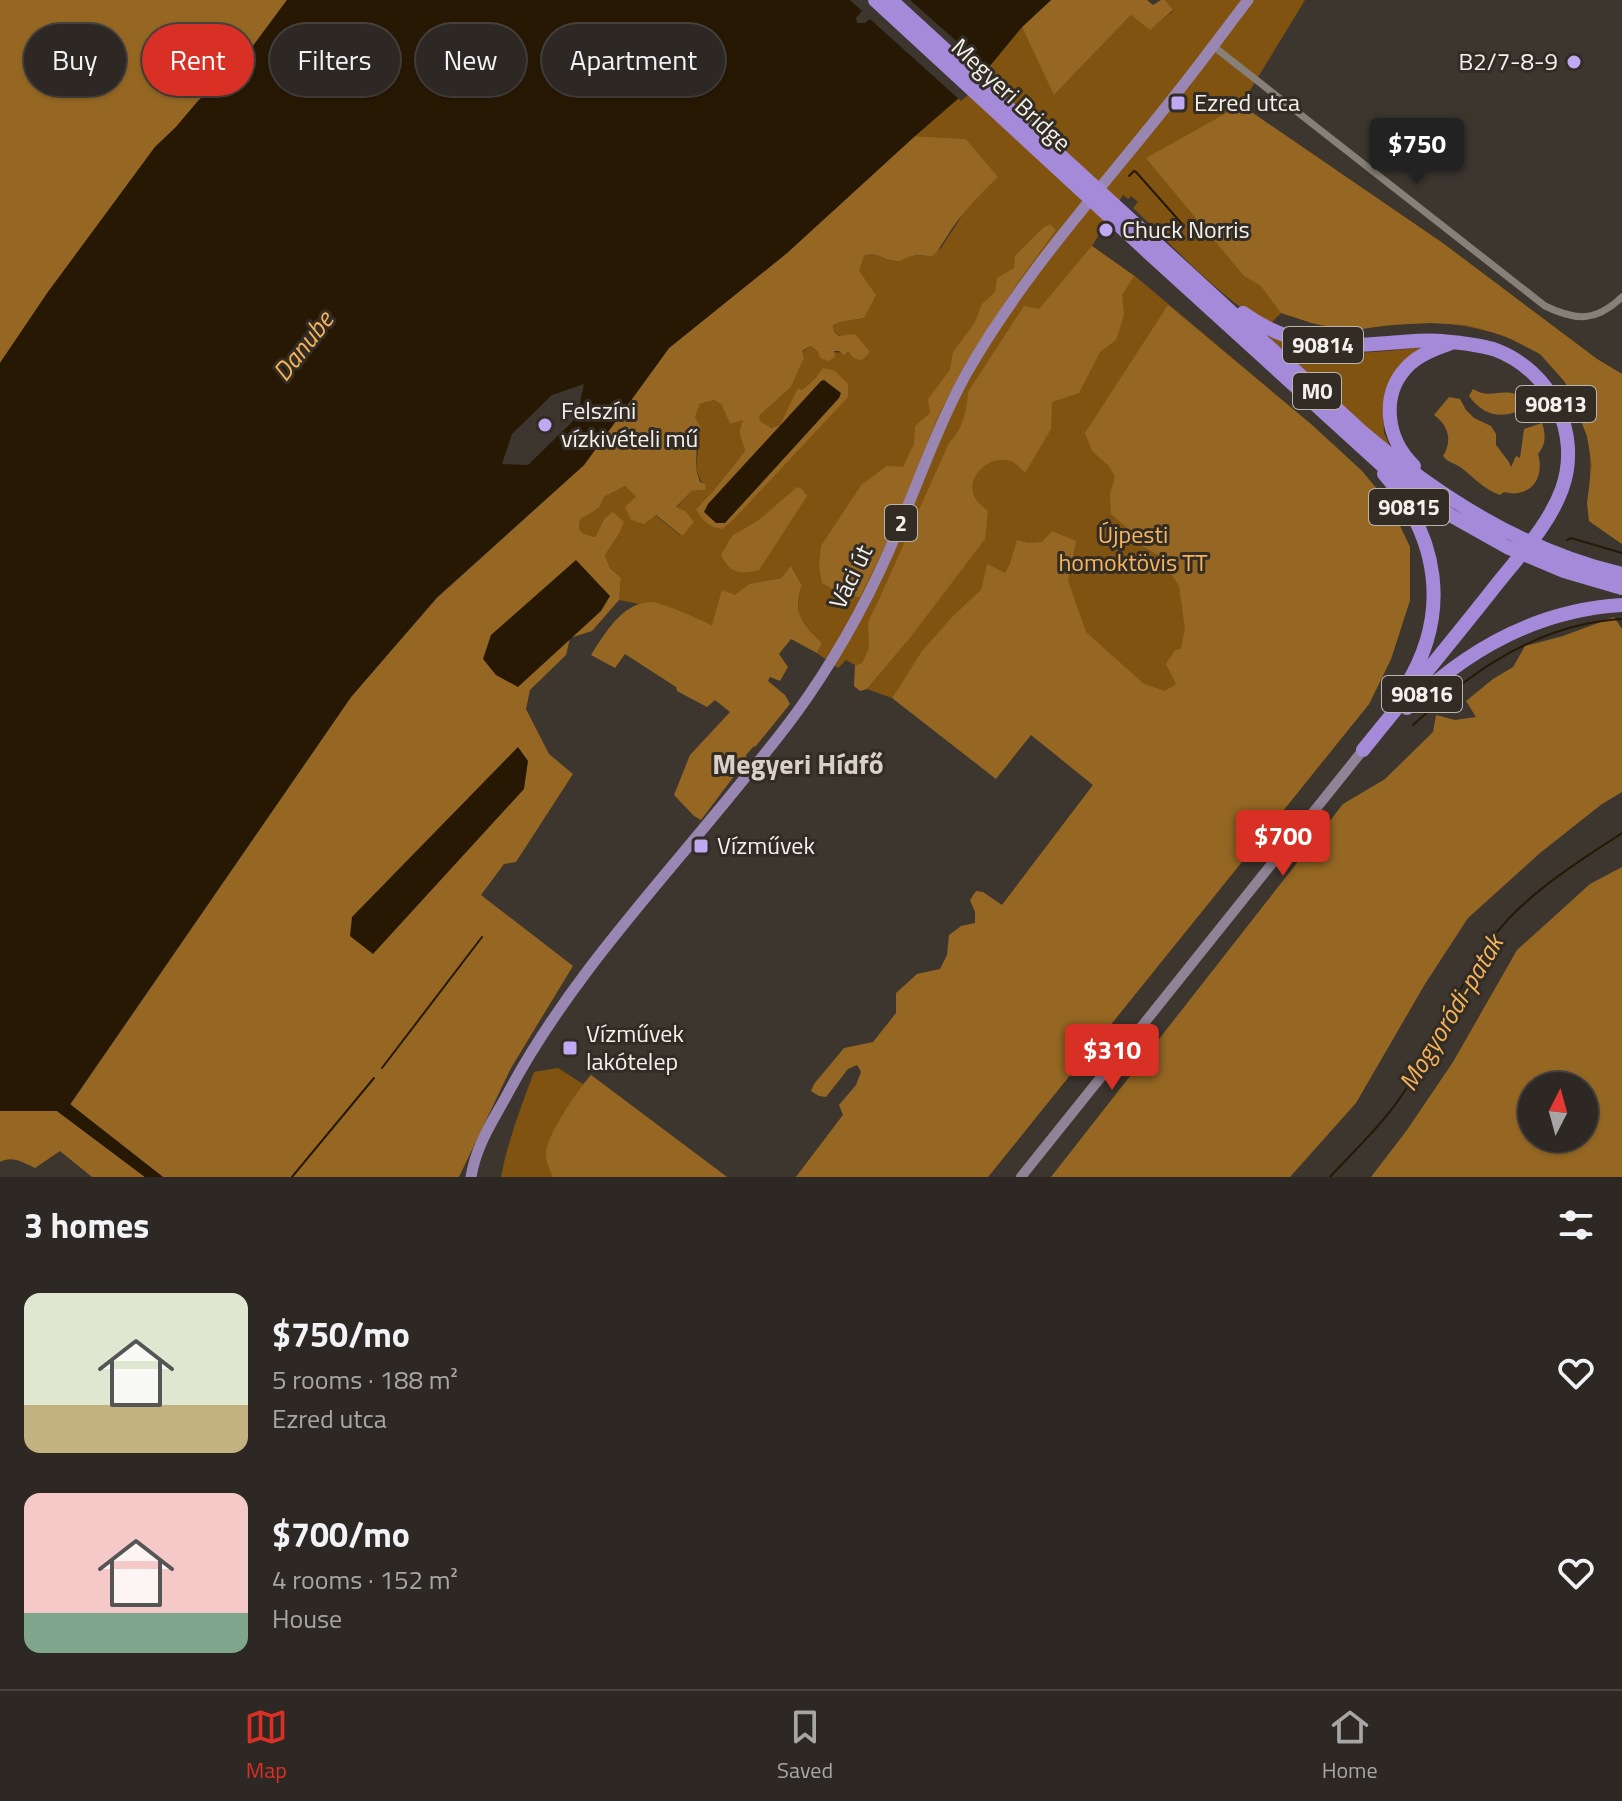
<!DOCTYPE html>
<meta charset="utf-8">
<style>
body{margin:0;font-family:"Titillium Web",sans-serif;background:#393430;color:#f1f3f6;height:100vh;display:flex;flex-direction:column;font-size:30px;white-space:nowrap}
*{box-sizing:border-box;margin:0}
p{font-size:26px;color:#a7a6a6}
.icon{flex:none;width:44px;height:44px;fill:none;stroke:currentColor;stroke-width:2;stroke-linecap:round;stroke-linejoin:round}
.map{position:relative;height:1177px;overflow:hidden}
.side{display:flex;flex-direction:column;background:#2d2823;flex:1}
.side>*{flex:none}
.top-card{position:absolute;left:24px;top:24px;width:800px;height:72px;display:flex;gap:16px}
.needle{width:52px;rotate:6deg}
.buttons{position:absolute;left:1518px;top:1072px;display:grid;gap:16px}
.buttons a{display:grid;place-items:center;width:80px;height:80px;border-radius:50%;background:#2d2823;box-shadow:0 2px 6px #0004,0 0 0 2px #484441;font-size:40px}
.price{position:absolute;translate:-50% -68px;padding:0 18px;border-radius:8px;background:#d93025;color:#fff;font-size:26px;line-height:52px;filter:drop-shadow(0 2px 4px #0008)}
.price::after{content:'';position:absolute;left:50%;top:48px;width:24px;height:18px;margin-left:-12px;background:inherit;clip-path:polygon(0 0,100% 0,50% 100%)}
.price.selected{background:#222;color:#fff}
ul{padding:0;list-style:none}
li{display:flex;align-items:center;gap:24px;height:200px;padding:0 24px}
li span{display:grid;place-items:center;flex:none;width:224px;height:160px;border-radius:16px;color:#555}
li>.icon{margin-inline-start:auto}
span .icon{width:96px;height:96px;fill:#fffc;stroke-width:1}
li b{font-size:34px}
h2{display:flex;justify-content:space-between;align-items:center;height:96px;padding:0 24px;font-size:34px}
.tag{padding:0 28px;border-radius:36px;background:#2d2823;box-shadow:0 2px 6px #0004,0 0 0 2px #484441;font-size:28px;line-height:72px}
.tag.selected{background:#d93025;color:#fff}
.menu{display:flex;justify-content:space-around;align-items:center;height:112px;border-top:2px solid #484441;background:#2d2823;font-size:22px;color:#a7a6a6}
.menu a{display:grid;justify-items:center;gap:4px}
.menu .selected{color:#d93025}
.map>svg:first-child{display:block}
</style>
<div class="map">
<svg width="1622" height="1177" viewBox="0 0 1622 1177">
<rect width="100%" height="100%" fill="#3c362f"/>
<path fill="#805410" d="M 1165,0 L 1305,0 L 1241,105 L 1444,244 L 1597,359 L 1622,374 L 1622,544 L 1589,521 C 1587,492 1594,464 1587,436 C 1580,407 1563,369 1538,353 C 1507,333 1468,324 1432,323 C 1402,322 1371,330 1340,328 C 1320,327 1300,319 1281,313 L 1268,326 C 1217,295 1176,249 1133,208 L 1138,202 L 1131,196 L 1128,199 L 1123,195 L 1092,246 L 1135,276 L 1312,425 L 1362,471 L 1390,505 L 1410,547 L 1410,600 L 1391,659 L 1369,704 L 988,1177 L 796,1177 L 1093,785 L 1031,734 L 922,652 L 892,698 L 867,689 L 906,643 L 869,622 L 869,647 L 862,663 L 855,665 L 846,660 L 838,668 L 817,653 L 822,643 C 802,624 792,613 802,585 L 792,567 L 781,578 L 749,584 L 735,596 L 712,625 L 653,602 L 639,604 L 619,600 L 621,578 L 610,568 L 605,555 L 619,534 L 604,519 L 595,537 L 582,533 L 579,528 L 580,518 L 599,508 L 604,497 L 625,486 L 655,515 L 681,536 L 676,508 L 692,491 L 705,490 L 696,469 L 698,450 L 695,417 L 700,404 L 714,400 L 721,404 L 730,424 L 744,419 L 739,432 L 745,451 L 713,491 L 696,509 L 848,397 L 816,376 L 814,381 L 802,390 L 798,389 L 781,425 L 771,428 L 759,421 L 759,416 L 791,387 L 804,358 L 802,352 L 811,346 C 822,353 856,354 870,353 C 860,341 846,341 834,332 L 833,325 L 840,322 L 864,318 L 864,280 L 858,271 L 864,256 C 875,253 882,255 891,261 L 911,256 L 923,256 L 941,248 L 971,202 L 997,177 L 966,139 L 915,136 L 975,84 L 1022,27 L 1055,94 L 1131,15 L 1150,29 L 1173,11 Z
M 1269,335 C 1282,339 1294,344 1306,348 C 1345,358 1389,350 1428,347 L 1383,408 L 1384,433 L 1390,446 L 1388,448 L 1268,336 Z
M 558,1068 L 583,1084 L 591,1075 L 727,1177 L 501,1177 C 508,1140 521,1107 534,1072 Z"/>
<path fill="#956723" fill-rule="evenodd" d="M 0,0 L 287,0 L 244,58 L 198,101 L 176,127 L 155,147 L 48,292 L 0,363 Z
M 1051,0 L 1147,0 L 1153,5 L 1161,0 L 1165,0 L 1173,10 L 1150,30 L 1131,15 L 1054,95 L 1022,27 Z
M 1241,105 L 1444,244 L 1597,359 L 1622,374 L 1622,544 L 1589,521 L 1587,503 L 1592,465 L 1587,436 L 1565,382 L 1540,354 L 1505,336 L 1467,325 L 1431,323 L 1387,325 L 1362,329 L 1338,328 L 1312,323 L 1281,313 L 1261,286 L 1244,276 L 1146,158 Z
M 915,136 L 966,139 L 998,177 C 983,191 971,204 959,219 C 949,231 943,245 933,256 C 927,256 919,255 913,256 C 906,256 903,262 895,261 C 882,260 880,251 864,256 L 859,271 L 876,295 L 864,318 L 840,322 L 833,325 L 834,332 L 839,336 L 855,334 L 870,352 L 862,360 L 855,359 L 848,352 L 844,355 L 839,351 L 834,351 L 835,357 L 828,361 L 820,358 L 818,351 L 811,346 L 802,351 L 804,358 L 791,387 L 759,416 L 760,421 L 771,428 L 780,425 L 798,388 L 802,390 L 813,381 L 823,368 L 835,371 L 848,384 L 848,397 L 733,520 L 722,529 C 709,527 702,520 696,509 L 713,491 L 745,451 L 739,432 L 743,420 L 730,424 L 721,404 L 714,400 L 700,404 L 695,417 L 702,430 L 697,433 L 696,469 L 700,482 L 706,485 L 705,490 L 692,491 L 676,507 L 685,511 L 694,522 L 682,536 L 656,515 L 644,524 L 631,520 L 625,507 L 636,497 L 625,486 L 604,497 L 599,508 L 580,519 L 579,528 L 582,533 L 595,537 L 604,519 L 613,512 L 624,522 L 619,534 L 605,555 L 610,568 L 621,578 L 619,600 L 592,631 L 570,638 L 566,655 L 530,690 L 526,709 L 549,754 L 573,774 L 516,862 L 504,864 L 481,895 L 573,966 L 511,1068 L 459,1177 L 163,1177 L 70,1105 L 351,697 L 437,598 L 584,465 L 669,348 L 787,253 Z
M 1050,224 L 1056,230 L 1018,282 L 960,373 L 938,416 L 890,536 L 860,597 L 842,594 L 822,583 L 819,566 L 821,546 L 862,484 L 887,466 L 903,467 L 914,444 L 915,426 L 930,413 L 928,399 L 950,370 L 953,352 L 974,324 L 982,304 L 995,292 L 997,278 L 1014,268 L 1015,256 L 1043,228 Z
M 1092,246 L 1134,276 L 1122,295 L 1124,315 L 1116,340 L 1100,352 L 1079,393 L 1052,402 L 1051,429 L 1025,473 C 1021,468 1016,463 1010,461 C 990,454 964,477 975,498 C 977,502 984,508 988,511 L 985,539 L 906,643 L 867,689 L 860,691 L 854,686 L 855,665 L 862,663 L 869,647 L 868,622 L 881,595 L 949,443 C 963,429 967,411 968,392 L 1024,306 L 1039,309 Z
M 1168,305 L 1312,425 L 1362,471 L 1390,505 L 1410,547 L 1410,600 L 1391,659 L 1369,704 L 988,1177 L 796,1177 L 843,1115 L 839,1105 L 856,1085 L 861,1072 L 857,1065 L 848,1069 L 826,1097 L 819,1096 L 811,1091 L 814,1084 L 844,1048 L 873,1042 L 896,1013 L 896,993 L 917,974 L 940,969 L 947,955 L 949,935 L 961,926 L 975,923 L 975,912 L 970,900 L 976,891 L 983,892 L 1002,905 L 1093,785 L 1031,735 L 996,779 L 892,698 L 922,651 L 954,615 L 981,590 L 987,564 L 1005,573 L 1010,564 L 1017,540 L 1028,543 L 1042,542 L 1052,531 L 1076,541 L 1068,581 L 1086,632 L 1144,684 L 1165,691 L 1176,684 L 1166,664 L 1175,650 L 1181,649 L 1185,628 L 1179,586 L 1158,555 L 1144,547 L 1126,527 L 1111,514 L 1110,494 L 1115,477 L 1109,466 L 1092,451 L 1085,433 Z
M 1473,389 C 1493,402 1508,381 1531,404 C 1509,420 1485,419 1469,396 Z
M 1449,397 L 1460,399 L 1466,410 L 1474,418 L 1491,426 L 1496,434 L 1496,445 L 1509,462 L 1511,467 L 1516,456 L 1520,458 L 1524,429 L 1542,423 C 1546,435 1546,444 1538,454 C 1543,470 1538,490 1518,493 C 1514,494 1509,493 1504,492 L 1500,495 C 1483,489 1474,477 1460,467 C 1453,462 1448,463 1443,456 C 1453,440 1448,425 1434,415 Z
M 797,487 L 802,489 L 807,496 L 759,570 C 740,575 730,573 721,555 L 732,536 L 759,520 Z
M 791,566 L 802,585 C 792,613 802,624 822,643 L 817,653 L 791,639 L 779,654 L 788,667 L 780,681 L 770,677 L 768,681 L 785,695 L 790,704 L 756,746 L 753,747 L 746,755 L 747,759 L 701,820 L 694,816 L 674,795 L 690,755 L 730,712 L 715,700 L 707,707 L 677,691 L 676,687 L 625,654 L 615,668 L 591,655 C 604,635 623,601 652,602 C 664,603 698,619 712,625 L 722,590 L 735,595 L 749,584 L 781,578 Z
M 1614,617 L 1622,629 L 1622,792 L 1602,804 L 1540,853 L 1468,918 L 1425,984 L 1356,1103 L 1290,1177 L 1051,1177 L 1343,804 L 1385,779 L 1433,732 L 1436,715 L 1455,720 L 1476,717 L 1466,701 L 1493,679 L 1513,667 L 1525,646 L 1563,636 Z
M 1622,867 L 1622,1177 L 1371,1177 L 1407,1130 L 1453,1062 L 1517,950 L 1590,884 ZM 1584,1086 L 1584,1138 L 1532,1138 L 1532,1086 Z
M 591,1075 L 727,1177 L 553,1177 C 550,1170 545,1160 546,1153 C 547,1134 578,1090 591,1075 Z
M 17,1110 L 57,1111 L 145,1177 L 92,1177 L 60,1151 L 35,1168 C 24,1163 12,1155 0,1162 L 0,1111 Z"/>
<path fill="#271804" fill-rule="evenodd" d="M 287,0 L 1051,0 L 1022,27 L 975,84 L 915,136 L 787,253 L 669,348 L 584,465 L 437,597 L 351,697 L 70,1104 L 163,1177 L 145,1177 L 57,1111 L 0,1111 L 0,363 L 48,292 L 155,147 L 176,127 L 198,101 L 244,58 ZM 584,384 L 577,417 L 528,465 L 502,464 L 512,434 L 552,395 Z
M 824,380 L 841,393 L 839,398 L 725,523 L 716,523 L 704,512 L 708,504 L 821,381 Z
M 576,560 L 610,596 L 601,611 L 518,687 L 496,675 L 483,659 L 491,635 Z
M 518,747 L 528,761 L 524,789 L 373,954 L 350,936 L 352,917 Z"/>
<path fill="#3c362f" d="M 850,0 L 910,0 L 990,71 L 978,87 L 961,101 L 870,19 L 865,23 L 857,23 L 856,18 L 862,11 Z"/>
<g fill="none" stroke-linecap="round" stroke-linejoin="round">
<path stroke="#271804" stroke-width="2" d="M 1129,176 L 1134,171 L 1136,172 L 1183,225
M 1567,540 L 1571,538 L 1622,553
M 1413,725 C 1464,679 1516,639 1585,624 C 1597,622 1610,619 1622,619
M 382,1068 L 482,937
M 292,1177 L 374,1078
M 1330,1177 C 1356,1149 1385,1122 1406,1089 C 1438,1040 1458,984 1494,936 C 1528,892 1577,863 1622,833"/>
<path stroke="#878078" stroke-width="7" d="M 1213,46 L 1545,306 C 1576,321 1596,322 1622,297"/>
<path stroke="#908395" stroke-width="10" d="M 1021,1177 L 1363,750"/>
<path stroke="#9986b2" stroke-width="11" d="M 471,1177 C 476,1145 493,1121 508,1093 C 571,975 665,878 748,774 C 769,749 790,723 809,695 C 844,644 873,590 897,532 C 919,480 938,426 965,376 C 1019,280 1093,198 1161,113 C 1191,76 1219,38 1248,0"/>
<path stroke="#a58ad9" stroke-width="14" d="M 875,0 L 1149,253 L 1385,468 L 1450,515 L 1507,547 L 1564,571 L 1622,588
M 891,0 L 1361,431 C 1438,496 1523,551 1622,574
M 1243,313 C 1289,346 1333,348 1388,343 C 1406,342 1424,339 1442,341 C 1460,343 1479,344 1496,350 C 1551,371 1582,433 1562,489 C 1549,525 1520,555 1497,584 C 1453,640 1408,694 1363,750
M 1414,466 C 1386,439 1379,393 1410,364 C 1421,354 1435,349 1449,344
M 1384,474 C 1439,537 1451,613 1406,686
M 1407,708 C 1466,650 1538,610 1622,605"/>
</g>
<g fill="#c1a8f3" stroke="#322c25" stroke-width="3">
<circle cx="1574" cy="62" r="8"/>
<rect x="1170" y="95" width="16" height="16" rx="4"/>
<circle cx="1106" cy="230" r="8"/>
<circle cx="545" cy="425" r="8"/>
<rect x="693" y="838" width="16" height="16" rx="4"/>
<rect x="562" y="1040" width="16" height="16" rx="4"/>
</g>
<g text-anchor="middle" stroke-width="6" stroke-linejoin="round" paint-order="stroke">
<g fill="#322c25" stroke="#bab5b0" stroke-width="2">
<rect x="1283" y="327" width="80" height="36" rx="6"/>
<rect x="1293" y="373" width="48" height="36" rx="6"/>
<rect x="1516" y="386" width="80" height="36" rx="6"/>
<rect x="1369" y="489" width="80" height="36" rx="6"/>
<rect x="885" y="505" width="32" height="36" rx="6"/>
<rect x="1382" y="676" width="80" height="36" rx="6"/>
</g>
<g font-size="22" font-weight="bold" fill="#f4f0eb">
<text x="1323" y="353">90814</text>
<text x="1317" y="399">M0</text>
<text x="1556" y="412">90813</text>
<text x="1409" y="515">90815</text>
<text x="901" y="531">2</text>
<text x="1422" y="702">90816</text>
</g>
<g font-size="24" fill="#f4f0eb" stroke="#322c25" text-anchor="start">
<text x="1558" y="70" text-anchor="end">B2/7-8-9</text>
<text x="1194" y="111">Ezred utca</text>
<text x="1122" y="238">Chuck Norris</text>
<text x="561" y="419">Felszíni<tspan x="561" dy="28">vízkivételi mű</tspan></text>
<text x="717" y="854">Vízművek</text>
<text x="586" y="1042">Vízművek<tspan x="586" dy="28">lakótelep</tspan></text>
</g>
<g font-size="24" fill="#f4f0eb" stroke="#322c25">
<text transform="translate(1011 95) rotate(43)" y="8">Megyeri Bridge</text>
<text transform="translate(851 577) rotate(-64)" y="8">Váci út</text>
</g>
<g font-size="24" fill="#f8b65c" stroke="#322c25">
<text x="1133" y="543">Újpesti<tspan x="1133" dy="28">homoktövis TT</tspan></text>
</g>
<g font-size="26" font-style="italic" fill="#f5b359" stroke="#322c25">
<text transform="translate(303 346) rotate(-52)" y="9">Danube</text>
<text transform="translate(1451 1013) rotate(-59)" y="9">Mogyoródi-patak</text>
</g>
<g font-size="28" font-weight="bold" fill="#d9d1c8" stroke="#322c25">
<text x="798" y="774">Megyeri Hídfő</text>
</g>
</g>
</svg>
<div class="buttons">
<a><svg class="needle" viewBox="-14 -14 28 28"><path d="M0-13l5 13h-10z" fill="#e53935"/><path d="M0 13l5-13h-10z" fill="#a7a6a6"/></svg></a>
</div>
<b class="price selected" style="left:1417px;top:186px">$750</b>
<b class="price" style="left:1283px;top:878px">$700</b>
<b class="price" style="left:1112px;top:1092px">$310</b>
<div class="top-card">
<a class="tag">Buy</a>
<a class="tag selected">Rent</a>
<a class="tag">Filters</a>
<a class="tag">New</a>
<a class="tag">Apartment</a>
</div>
</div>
<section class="side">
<h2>3 homes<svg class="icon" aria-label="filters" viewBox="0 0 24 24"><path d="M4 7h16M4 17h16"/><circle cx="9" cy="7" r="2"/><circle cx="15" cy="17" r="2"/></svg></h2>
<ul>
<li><span style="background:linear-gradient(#dfe7d0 70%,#c2b280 0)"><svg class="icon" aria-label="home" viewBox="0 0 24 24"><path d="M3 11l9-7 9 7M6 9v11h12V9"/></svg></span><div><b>$750/mo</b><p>5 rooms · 188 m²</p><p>Ezred utca</p></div><svg class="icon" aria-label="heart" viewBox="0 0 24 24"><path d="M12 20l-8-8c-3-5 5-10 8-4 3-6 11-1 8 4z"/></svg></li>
<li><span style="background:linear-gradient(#f6c9c9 75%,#7fa58c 0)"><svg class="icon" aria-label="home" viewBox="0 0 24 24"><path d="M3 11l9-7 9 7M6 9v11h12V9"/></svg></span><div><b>$700/mo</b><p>4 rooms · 152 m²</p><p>House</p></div><svg class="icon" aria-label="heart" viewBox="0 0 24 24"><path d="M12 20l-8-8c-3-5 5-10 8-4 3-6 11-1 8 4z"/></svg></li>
</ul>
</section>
<nav class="menu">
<a class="selected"><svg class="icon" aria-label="map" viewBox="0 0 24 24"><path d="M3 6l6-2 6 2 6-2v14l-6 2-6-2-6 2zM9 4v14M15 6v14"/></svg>Map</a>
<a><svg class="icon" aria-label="saved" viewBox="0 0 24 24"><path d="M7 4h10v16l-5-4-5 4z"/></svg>Saved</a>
<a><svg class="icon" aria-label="home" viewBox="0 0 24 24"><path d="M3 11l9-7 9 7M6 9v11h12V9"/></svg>Home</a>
</nav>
